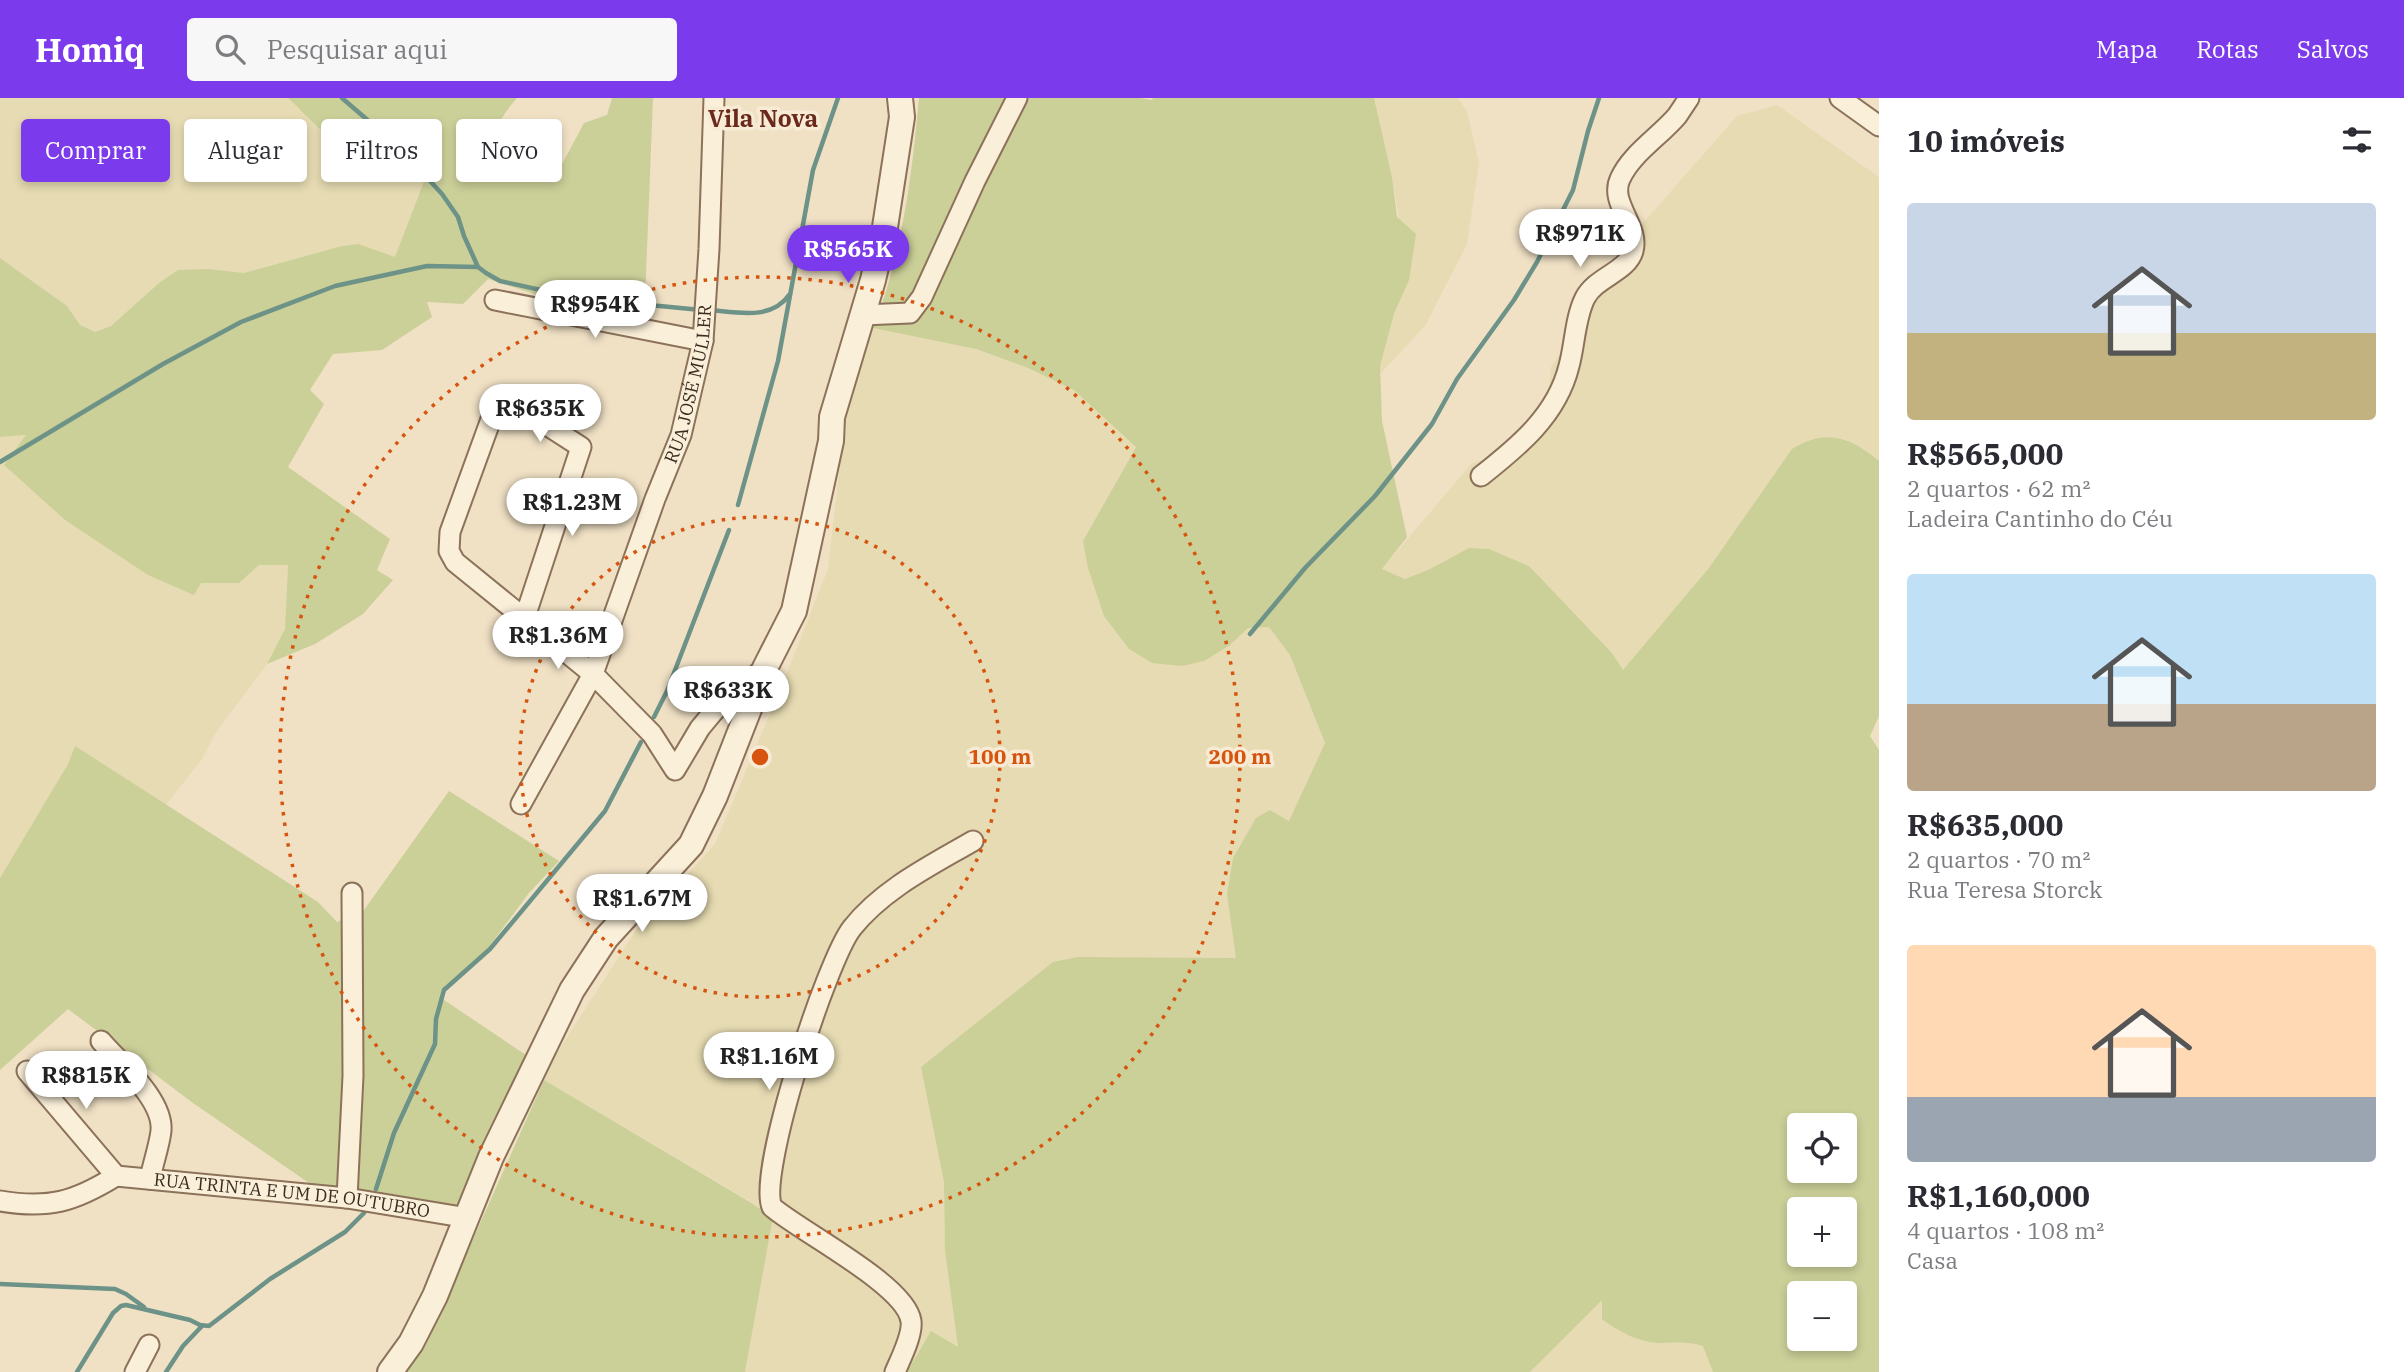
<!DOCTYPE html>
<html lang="pt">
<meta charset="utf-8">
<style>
body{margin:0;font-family:"IBM Plex Serif",serif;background:#f7f7f7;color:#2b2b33;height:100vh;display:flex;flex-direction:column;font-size:26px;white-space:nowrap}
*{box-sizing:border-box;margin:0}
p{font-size:23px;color:#7c7c81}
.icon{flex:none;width:38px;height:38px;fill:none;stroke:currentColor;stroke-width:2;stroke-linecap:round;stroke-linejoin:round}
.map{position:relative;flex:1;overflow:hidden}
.drawer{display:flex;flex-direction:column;background:#fff;width:525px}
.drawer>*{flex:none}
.banner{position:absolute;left:21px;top:21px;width:665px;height:63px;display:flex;gap:14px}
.controls{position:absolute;left:1787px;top:1015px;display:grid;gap:14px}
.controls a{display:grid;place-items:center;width:70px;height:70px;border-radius:7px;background:#fff;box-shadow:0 4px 10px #0003;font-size:35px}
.price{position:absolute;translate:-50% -60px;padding:0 16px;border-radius:24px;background:#fff;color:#222;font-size:23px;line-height:46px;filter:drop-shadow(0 2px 4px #0008)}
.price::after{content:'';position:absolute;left:50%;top:42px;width:21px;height:16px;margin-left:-10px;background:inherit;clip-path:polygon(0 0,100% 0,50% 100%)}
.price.current{background:#7c3aed;color:#fff}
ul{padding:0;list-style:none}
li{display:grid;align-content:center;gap:14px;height:371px;padding:0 28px}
li span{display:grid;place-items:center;height:217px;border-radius:7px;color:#555}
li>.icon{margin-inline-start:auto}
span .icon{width:126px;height:126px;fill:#fffc;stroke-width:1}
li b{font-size:30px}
h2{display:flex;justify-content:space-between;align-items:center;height:84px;padding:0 28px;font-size:30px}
.chip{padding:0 24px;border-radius:7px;background:#fff;box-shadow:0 4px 10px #0003;font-size:24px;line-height:63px}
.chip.current{background:#7c3aed;color:#fff}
header{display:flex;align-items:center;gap:42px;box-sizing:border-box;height:98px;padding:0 35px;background:#7c3aed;color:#fff}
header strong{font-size:33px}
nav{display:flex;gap:38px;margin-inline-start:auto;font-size:24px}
.search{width:490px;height:63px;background:#f7f7f7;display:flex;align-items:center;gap:18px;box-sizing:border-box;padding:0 24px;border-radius:7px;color:#7c7c81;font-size:26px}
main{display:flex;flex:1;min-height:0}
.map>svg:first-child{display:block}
</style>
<header>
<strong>Homiq</strong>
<div class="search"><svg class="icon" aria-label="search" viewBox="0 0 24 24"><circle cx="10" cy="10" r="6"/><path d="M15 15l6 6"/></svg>Pesquisar aqui</div>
<nav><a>Mapa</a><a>Rotas</a><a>Salvos</a></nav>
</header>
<main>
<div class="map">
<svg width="1879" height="1274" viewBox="0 0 1879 1274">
<rect width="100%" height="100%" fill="#f0e1c5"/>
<path fill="#e6dbb2" d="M 0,0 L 288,0 L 299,11 L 372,47 L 395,53 L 428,73 L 395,160 L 357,146 L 342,148 L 244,175 L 209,171 L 159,185 L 111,228 L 95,234 L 80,227 L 67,208 L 0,160 Z
M 1374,0 L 1458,0 L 1467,13 L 1479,65 L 1467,146 L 1425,228 L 1380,276 L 1380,268 L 1394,216 L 1409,182 L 1392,79 Z
M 1777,7 L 1879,79 L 1879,363 L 1863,350 L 1709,470 L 1623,573 L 1612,555 L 1529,468 L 1489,451 L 1469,450 L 1430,471 L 1405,481 L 1382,471 L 1472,365 L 1494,359 L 1530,323 L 1549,290 L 1551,269 L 1595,207 L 1635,134 L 1737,18 Z
M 873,230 L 976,251 L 1028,270 L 1074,292 L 1136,348 L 1083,443 L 1230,547 L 1248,530 L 1269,529 L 1290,556 L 1325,645 L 1289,723 L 1271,712 L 1256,720 L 1233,760 L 1227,796 L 1237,860 L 1078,859 L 921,969 L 944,1084 L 945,1153 L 958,1250 L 931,1234 L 910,1269 L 890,1268 L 888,1274 L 745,1274 L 773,1119 L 750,1103 L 544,982 L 555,958 L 634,835 L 715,746 L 781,590 L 828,471 L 847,303 L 860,262 Z
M 27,337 L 4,367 L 65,422 L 148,477 L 201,485 L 239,485 L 259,467 L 288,466 L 285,531 L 267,566 L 215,636 L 202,661 L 166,707 L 75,649 L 68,666 L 0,780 L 0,339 Z
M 1602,1201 L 1637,1241 L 1654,1245 L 1694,1245 L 1703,1248 L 1713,1274 L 1530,1274 Z"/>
<path fill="#cbcf98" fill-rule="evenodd" d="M 288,0 L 517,0 C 496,24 487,45 491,77 L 560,70 L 584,25 L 607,17 L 612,0 L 653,0 L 645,202 L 601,197 L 591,214 L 488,181 L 463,206 L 427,204 L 432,219 L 382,252 L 333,256 L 310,292 L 324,306 L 288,369 L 390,441 L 377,472 L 393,482 L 363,516 L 315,546 L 267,566 L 285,531 L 288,467 L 259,467 L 239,485 L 201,485 L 194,497 L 148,477 L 65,422 L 4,367 L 26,337 L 0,339 L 0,160 L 67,208 L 80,227 L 95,234 L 111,228 L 159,185 L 178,172 L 209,171 L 244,175 L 342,148 L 358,146 L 395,159 L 428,73 L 395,53 L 372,47 L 343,43 L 320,31 Z
M 919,0 L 1140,0 L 1152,2 L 1153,0 L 1374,0 L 1392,79 L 1397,119 L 1416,136 L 1409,182 L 1394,216 L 1380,268 L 1382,323 L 1407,439 L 1382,471 L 1405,481 L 1430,471 L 1469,450 L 1489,451 L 1529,468 L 1612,555 L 1623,572 L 1709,470 L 1792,351 C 1827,330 1850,339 1879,363 L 1879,618 L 1870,638 L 1879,652 L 1879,1274 L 1713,1274 L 1703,1248 C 1688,1243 1673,1245 1658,1245 C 1638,1244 1618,1233 1602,1221 L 1602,1202 L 1530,1274 L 888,1274 L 890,1268 L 910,1269 L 931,1233 L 958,1249 L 945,1153 L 944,1084 L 921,969 L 1053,864 L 1078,859 L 1236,860 L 1227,796 L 1233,760 L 1256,720 L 1270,712 L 1289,723 L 1325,645 L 1290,557 L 1269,529 L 1248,530 L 1230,547 L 1204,563 L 1182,568 L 1152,565 L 1129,551 L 1104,518 L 1088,470 L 1083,443 L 1136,349 L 1074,292 L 1028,270 L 976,251 L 873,230 C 902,158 912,77 919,0 ZM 1799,1027 L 1844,1027 L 1844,1073 L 1799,1073 ZM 1799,1111 L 1844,1111 L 1844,1157 L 1799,1157 ZM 1799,1195 L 1844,1195 L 1844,1241 L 1799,1241 Z
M 75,648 L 318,804 L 337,824 L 364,812 L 449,693 L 559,763 L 529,795 L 482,858 L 450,884 L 441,900 L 529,959 L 454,1129 L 338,1105 L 193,1005 L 68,911 L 0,972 L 0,780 L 68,666 Z
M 544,982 L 750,1104 L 773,1119 L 745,1274 L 406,1274 L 426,1247 Z"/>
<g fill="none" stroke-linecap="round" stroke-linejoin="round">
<path stroke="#6d9287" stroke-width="4.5" d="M 342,0 L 400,50 L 442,96 L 458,119 L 464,138 L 478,169 L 486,175 L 500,183 L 577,200 L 701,212
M 709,212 C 736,214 771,223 789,197
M 0,364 L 163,266 L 241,224 L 335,188 L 427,168 L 478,169
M 738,407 L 778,263 L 813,72 L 838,0
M 1250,536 L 1305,470 L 1375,398 L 1432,326 L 1457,281 L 1514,202 L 1537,164 L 1573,92 L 1588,33 L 1599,0
M 654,619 L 667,593 L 729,432
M 376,1091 L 394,1035 L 435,946 L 436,921 L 444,892 L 490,851 L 605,713 L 641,644
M 0,1186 L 115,1191 L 126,1196 L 144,1209
M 77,1274 L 113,1215 L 121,1208 L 126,1207 L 190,1222 L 200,1227 L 209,1228 L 270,1181 L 345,1134 L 364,1115
M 166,1274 L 183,1248 L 202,1228"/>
<g stroke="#8c725a" stroke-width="23">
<g id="minor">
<path d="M 1840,0 L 1879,28"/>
<path d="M 495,202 L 703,243"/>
<path d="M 862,217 L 910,215 L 922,199 L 975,83 L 1017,0"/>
<path d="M 1481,378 C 1519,348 1557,317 1569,268 C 1575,246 1575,220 1585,200 C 1596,179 1627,174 1633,153 C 1640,128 1609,105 1620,81 C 1631,56 1659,39 1677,18 C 1681,12 1685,6 1689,0"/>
<path d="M 525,519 L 581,349 L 514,306 C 504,304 501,306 494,313 L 450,434 L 449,453 L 455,464 L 593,576 L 652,636 L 675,672 L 700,630 L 720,606 L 765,570"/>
<path id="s1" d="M 521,706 L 593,576 L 655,401 L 681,337 L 703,243 L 709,151 L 714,0"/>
<path d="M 101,943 C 120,965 164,1002 161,1033 C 159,1049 153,1065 150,1081"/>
<path d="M 27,973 L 116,1078"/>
<path id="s2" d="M 116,1078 L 347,1100 L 468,1120"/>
<path d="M 347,1100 L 353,978 L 352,795"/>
<path d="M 0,1103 C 49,1111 74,1104 116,1078"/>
<path d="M 135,1274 L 149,1247"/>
<path d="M 895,1274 C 900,1262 913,1237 911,1223 C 906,1187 801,1134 772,1109 C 757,1075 827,862 852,830 C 883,791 930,768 973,743"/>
</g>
</g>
<g stroke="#8c725a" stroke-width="28">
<path id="tertiary" d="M 390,1274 L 411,1245 L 435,1198 L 491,1059 L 572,892 L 606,840 L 691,747 L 715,698 L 765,570 L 794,513 L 831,343 L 832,319 L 873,182 L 885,129 L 902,19 L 900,0"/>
</g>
<use href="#minor" stroke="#faefd9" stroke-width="19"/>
<use href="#tertiary" stroke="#faefd9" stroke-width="24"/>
</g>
<g fill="none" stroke="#d7540e" stroke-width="3.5" stroke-dasharray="3.5 7">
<circle cx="760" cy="659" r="240"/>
<circle cx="760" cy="659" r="480"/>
</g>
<g text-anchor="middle" stroke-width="7" stroke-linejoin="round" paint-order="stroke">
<g font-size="18" fill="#3b2b1f" stroke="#f7ebd5">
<text dy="6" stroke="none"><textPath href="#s1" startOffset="455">RUA JOSÉ MULLER</textPath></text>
<text dy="6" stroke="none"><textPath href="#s2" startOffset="177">RUA TRINTA E UM DE OUTUBRO</textPath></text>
</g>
<g font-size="24" font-weight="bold" fill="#6a291c" stroke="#f7ebd5">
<text x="763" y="29">Vila Nova</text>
</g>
</g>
<circle cx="760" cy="659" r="10" fill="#d7540e" stroke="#f7ebd5" stroke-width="3.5"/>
<g font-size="21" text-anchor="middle" font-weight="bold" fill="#d7540e" stroke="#f7ebd5" stroke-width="7" stroke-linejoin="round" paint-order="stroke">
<text x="1000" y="666">100 m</text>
<text x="1240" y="666">200 m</text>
</g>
</svg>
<div class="controls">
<a><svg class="icon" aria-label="locate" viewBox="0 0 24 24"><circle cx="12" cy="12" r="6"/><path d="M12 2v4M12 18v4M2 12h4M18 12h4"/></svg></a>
<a>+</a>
<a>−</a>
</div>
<b class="price" style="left:1580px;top:171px">R$971K</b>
<b class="price current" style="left:848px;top:187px">R$565K</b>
<b class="price" style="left:595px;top:242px">R$954K</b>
<b class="price" style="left:540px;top:346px">R$635K</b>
<b class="price" style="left:572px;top:440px">R$1.23M</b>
<b class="price" style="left:558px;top:573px">R$1.36M</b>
<b class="price" style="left:728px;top:628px">R$633K</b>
<b class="price" style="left:642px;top:836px">R$1.67M</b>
<b class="price" style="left:769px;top:994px">R$1.16M</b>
<b class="price" style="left:86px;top:1013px">R$815K</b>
<div class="banner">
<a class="chip current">Comprar</a>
<a class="chip">Alugar</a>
<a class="chip">Filtros</a>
<a class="chip">Novo</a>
</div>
</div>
<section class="drawer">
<h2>10 imóveis<svg class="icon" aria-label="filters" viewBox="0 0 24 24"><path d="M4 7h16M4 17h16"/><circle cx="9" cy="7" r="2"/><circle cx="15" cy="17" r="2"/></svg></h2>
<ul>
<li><span style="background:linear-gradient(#c9d6e8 60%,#c2b280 0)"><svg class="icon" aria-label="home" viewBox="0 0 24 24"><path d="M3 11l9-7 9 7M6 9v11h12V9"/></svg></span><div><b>R$565,000</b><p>2 quartos · 62 m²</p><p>Ladeira Cantinho do Céu</p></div></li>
<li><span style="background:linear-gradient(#bfe0f5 60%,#b9a48a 0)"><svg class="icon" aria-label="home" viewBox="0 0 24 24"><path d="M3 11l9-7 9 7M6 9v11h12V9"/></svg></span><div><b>R$635,000</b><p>2 quartos · 70 m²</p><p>Rua Teresa Storck</p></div></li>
<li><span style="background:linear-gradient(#ffd9b3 70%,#9aa5b1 0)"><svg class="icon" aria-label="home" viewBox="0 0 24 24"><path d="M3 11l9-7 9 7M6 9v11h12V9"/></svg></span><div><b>R$1,160,000</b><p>4 quartos · 108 m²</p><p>Casa</p></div></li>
</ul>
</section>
</main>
